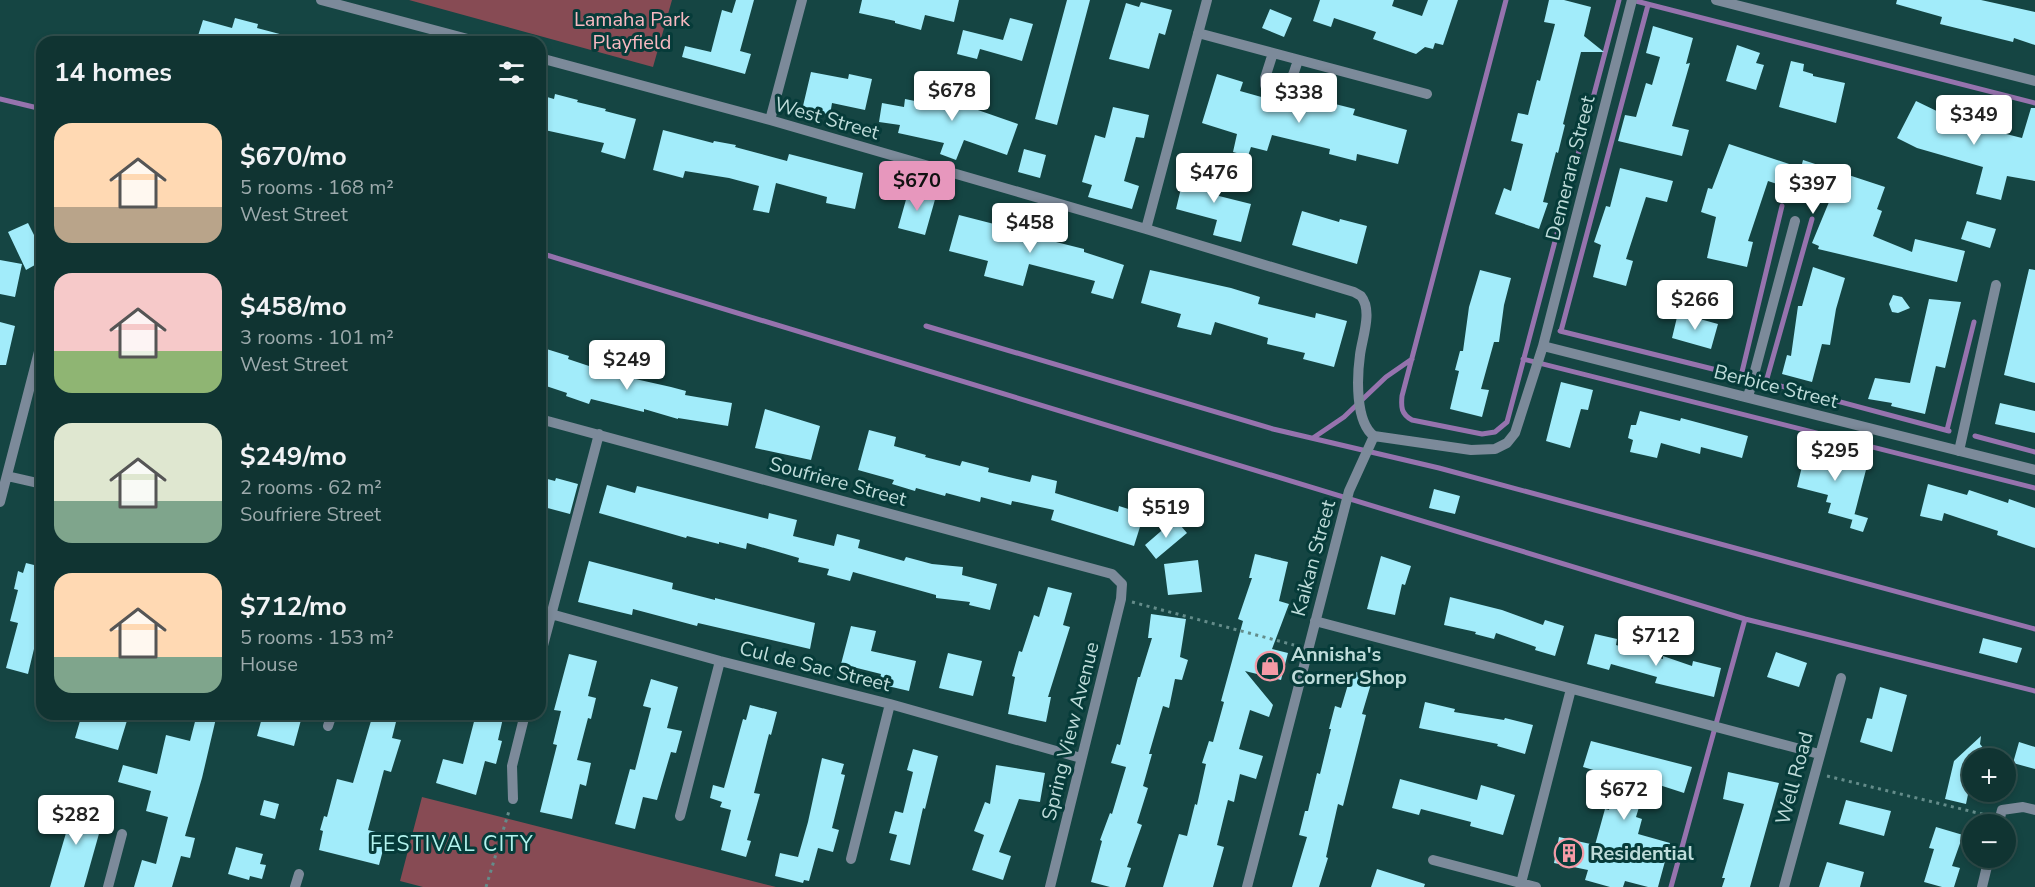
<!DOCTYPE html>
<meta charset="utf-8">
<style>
body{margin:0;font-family:"Nunito Sans",sans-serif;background:#193c3a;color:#f1f3f6;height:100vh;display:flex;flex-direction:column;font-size:22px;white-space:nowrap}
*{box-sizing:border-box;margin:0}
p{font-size:20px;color:#9caaac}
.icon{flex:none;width:33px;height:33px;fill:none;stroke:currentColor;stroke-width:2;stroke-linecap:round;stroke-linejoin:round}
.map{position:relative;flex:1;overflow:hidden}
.sheet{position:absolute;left:36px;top:36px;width:510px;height:684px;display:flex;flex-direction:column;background:#103432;border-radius:18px;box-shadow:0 3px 9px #0003,0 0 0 2px #304f4d}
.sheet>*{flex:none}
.tools{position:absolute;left:1962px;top:748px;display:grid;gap:12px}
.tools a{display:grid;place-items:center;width:54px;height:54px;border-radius:50%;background:#103432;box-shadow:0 3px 9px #0003,0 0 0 2px #304f4d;font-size:30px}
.price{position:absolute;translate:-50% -51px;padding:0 14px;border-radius:6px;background:#fff;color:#222;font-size:20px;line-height:39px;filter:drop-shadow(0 2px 3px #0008)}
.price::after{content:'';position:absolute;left:50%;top:36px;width:18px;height:14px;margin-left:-9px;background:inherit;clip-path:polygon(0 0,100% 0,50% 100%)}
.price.current{background:#e797bd;color:#111}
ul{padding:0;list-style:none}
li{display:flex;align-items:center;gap:18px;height:150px;padding:0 18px}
li span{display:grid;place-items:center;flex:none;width:168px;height:120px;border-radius:18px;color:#555}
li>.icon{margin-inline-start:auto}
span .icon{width:72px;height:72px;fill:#fffc;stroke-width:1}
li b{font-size:26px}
h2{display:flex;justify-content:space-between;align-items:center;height:72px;padding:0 18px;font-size:26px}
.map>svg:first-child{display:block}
</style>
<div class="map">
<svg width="2035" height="887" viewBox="0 0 2035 887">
<rect width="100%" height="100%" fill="#154543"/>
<path fill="#874b54" d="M 409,0 L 672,0 L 653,67 Z
M 422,797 L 776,887 L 423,887 L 400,881 Z"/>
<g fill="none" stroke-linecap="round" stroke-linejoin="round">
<path stroke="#9673ae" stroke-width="5" d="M 1506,0 L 1402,396 C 1401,407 1401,414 1412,420 L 1482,434 L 1495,432 L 1507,422 L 1619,0
M 1632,0 L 2035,103
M 0,99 L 42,109
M 1812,219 L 1766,382 L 1949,431
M 540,253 L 1745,619 L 2035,691
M 926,326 L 1273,429 L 1439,468 L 2035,629
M 1560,331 L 1741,376 L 1782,206
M 1561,331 L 1648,5
M 1523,359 L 2035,488
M 1947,430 L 1974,322
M 1975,436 L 2035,452
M 1313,438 L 1344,417 L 1386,377 L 1412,359
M 1671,887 L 1745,619"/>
</g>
<path fill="#a2ecfa" d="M 736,0 L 754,0 L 740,51 L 751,54 L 745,74 L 682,57 L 685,46 L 711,52 L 722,10 L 732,13 Z
M 862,0 L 959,0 L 954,22 L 925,15 L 921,30 L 895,23 L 895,21 L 859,13 Z
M 1067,0 L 1090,0 L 1057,125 L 1035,119 Z
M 1320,0 L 1394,0 L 1392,6 L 1422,16 L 1428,0 L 1458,0 L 1443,45 L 1435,43 L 1433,49 L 1425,47 L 1416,54 L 1373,39 L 1376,32 L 1334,18 L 1331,27 L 1313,21 Z
M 1549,0 L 1564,0 L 1591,7 L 1584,36 L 1604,52 L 1581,52 L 1563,124 L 1565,125 L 1558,153 L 1556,152 L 1543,202 L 1548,203 L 1539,229 L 1495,214 L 1504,188 L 1511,191 L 1523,144 L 1511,141 L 1518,113 L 1528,115 L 1537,80 L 1540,81 L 1555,24 L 1544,22 Z
M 1897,0 L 1981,0 L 2035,12 L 2035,45 L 2014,38 L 2013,42 L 1940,24 L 1942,17 L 1896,4 Z
M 1141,2 L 1172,10 L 1165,35 L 1159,33 L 1149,69 L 1109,59 L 1126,3 L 1139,7 Z
M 1270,9 L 1292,18 L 1284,37 L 1262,28 Z
M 235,18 L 258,24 L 257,28 L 291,37 L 290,42 L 206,42 L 197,39 L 203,20 L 232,28 Z
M 1010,18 L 1033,24 L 1022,61 L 980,49 L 977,59 L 957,54 L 963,30 L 1003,40 Z
M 1653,26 L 1693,38 L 1686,64 L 1690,63 L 1672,126 L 1689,130 L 1682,156 L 1618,141 L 1625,115 L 1636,117 L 1646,83 L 1652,85 L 1660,57 L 1646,53 Z
M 1737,45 L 1760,53 L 1756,63 L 1764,65 L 1756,90 L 1726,81 Z
M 1791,61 L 1804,64 L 1803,71 L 1813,74 L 1813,76 L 1845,83 L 1836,123 L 1779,107 Z
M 811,72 L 848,79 L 849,74 L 872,79 L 865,110 L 832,103 L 830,115 L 803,106 Z
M 1217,74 L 1243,82 L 1240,91 L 1265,98 L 1287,103 L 1291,93 L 1355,109 L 1353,115 L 1407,130 L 1398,164 L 1357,154 L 1356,161 L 1329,154 L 1330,149 L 1272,135 L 1267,151 L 1251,147 L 1248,156 L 1233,152 L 1237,134 L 1202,123 Z
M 966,80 L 983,86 L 975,109 L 1018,124 L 1007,155 L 964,140 L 956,160 L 940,154 L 944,143 L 898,133 L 900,125 L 879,122 L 882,103 L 904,107 L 905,99 L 940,106 L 948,84 L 963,89 Z
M 555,94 L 578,100 L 577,102 L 606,109 L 605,111 L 636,119 L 625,159 L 601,152 L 604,143 L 540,129 L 540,95 L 554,99 Z
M 1916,101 L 1947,116 L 1949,108 L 1969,114 L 1967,121 L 1974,123 L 1974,126 L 2022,138 L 2031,108 L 2035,108 L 2035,181 L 2007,176 L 2001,200 L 1976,194 L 1983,167 L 1917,148 L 1897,138 Z
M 1113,107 L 1149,115 L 1144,138 L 1136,137 L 1124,181 L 1139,186 L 1132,209 L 1088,197 L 1092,185 L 1082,182 L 1095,135 L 1105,138 Z
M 663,130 L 713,143 L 714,141 L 736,145 L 735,147 L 787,161 L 789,154 L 863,173 L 855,209 L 826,203 L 827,197 L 776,183 L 769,213 L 753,210 L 759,186 L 729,178 L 685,171 L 683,178 L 653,170 Z
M 1729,144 L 1801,168 L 1803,160 L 1885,187 L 1877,209 L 1882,211 L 1873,236 L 1912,252 L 1915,239 L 1965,251 L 1957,282 L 1818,249 L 1819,246 L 1812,243 L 1829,202 L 1794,192 L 1795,190 L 1768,181 L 1748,241 L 1753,242 L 1747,267 L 1707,258 L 1716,217 L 1701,212 L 1708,188 L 1712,189 Z
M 1024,149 L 1046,155 L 1040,178 L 1018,172 Z
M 1210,159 L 1223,164 L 1211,194 L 1251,204 L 1241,242 L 1213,235 L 1217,220 L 1176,209 L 1183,180 L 1190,182 L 1193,173 L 1204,176 Z
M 1620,168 L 1673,181 L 1667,202 L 1646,197 L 1626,259 L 1633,261 L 1626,286 L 1593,277 L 1601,245 L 1594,242 L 1606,206 L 1610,207 Z
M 909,189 L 936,196 L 925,235 L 898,228 Z
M 1302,211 L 1339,222 L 1340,219 L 1367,226 L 1357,264 L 1292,245 Z
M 959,215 L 998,225 L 1000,218 L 1039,228 L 1036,237 L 1084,249 L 1084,252 L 1124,265 L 1113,299 L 1091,293 L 1095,281 L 1029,264 L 1023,286 L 984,276 L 988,261 L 949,251 Z
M 1967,221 L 1996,229 L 1990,248 L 1961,239 Z
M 28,223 L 42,251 L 42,261 L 26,270 L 8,232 Z
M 0,260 L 22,264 L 15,297 L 0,294 Z
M 1813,267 L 1845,278 L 1836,309 L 1830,345 L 1822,344 L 1812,382 L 1782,374 L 1787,355 L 1791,356 L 1798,306 L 1802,306 Z
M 2029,269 L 2035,270 L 2035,383 L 2004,375 Z
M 1150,270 L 1231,288 L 1260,297 L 1258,304 L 1315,318 L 1316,313 L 1347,321 L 1334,367 L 1303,359 L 1305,353 L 1267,344 L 1268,338 L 1215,322 L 1211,335 L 1177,327 L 1181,314 L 1141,303 Z
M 1480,270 L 1511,278 L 1504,305 L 1499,342 L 1494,342 L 1481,389 L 1489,390 L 1482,417 L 1450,409 L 1459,371 L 1455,370 L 1460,351 L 1463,351 L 1469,307 Z
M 1893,295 L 1902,297 L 1910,308 L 1898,313 L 1892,312 L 1889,304 Z
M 1929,299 L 1961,302 L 1945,368 L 1936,366 L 1925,414 L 1891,406 L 1892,403 L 1868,399 L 1875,378 L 1910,383 Z
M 1678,313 L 1718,324 L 1711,349 L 1672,338 Z
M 0,322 L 15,326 L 6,365 L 0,365 Z
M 540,347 L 569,356 L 568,359 L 622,377 L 622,376 L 671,387 L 686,391 L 685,395 L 732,403 L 728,426 L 678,418 L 678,419 L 644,409 L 644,412 L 591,399 L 589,404 L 566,396 L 567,393 L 540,384 Z
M 1561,382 L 1593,390 L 1588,410 L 1581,409 L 1570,448 L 1546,441 Z
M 2000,403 L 2035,411 L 2035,433 L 1995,424 Z
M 765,409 L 820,426 L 811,460 L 755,448 Z
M 1640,411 L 1680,421 L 1681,418 L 1748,436 L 1742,458 L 1701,447 L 1700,454 L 1661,443 L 1657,458 L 1630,452 L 1633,440 L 1628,438 L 1631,425 L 1636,425 Z
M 869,430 L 896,437 L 894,446 L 926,455 L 925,457 L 960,466 L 962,461 L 989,468 L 988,472 L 1030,482 L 1032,475 L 1057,481 L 1055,493 L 1118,512 L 1119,506 L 1144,514 L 1134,546 L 1051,520 L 1054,510 L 1012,501 L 1011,505 L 981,497 L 980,502 L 946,493 L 945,496 L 916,488 L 915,491 L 892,484 L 894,480 L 858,470 Z
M 1840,450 L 1854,454 L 1852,462 L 1867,466 L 1853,520 L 1828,513 L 1831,503 L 1826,502 L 1828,495 L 1797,487 L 1805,454 L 1837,461 Z
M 540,477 L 555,481 L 556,478 L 578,484 L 570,514 L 540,506 Z
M 1928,484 L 1967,495 L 1969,490 L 2008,503 L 2009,499 L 2035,508 L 2035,548 L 1997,535 L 1998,531 L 1944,513 L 1942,521 L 1920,516 Z
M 607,485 L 635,493 L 637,486 L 768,519 L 769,513 L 797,520 L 793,536 L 834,546 L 837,534 L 860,540 L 858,548 L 904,561 L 906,557 L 932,564 L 963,567 L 962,575 L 997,584 L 990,610 L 969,605 L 970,602 L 936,598 L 936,595 L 853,572 L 850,581 L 827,575 L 829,569 L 798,562 L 799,558 L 747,543 L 746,549 L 719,542 L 719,544 L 687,536 L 686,538 L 599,513 Z
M 1434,489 L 1460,496 L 1455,514 L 1429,508 Z
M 1854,514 L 1868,518 L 1863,532 L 1850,528 Z
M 1175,519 L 1187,533 L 1156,559 L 1145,545 Z
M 1255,554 L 1288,562 L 1279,601 L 1289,604 L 1272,649 L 1288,653 L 1281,680 L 1245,671 L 1273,705 L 1269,717 L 1250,710 L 1239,749 L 1263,756 L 1256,779 L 1240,774 L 1234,802 L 1228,800 L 1217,845 L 1224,847 L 1213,887 L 1163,887 L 1179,834 L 1187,836 L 1195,804 L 1197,805 L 1206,764 L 1202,763 L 1209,741 L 1213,742 L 1224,702 L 1221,701 L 1243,621 L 1238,619 L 1252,578 L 1249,578 Z
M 1381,556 L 1411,566 L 1405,585 L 1402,584 L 1395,615 L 1367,609 Z
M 1198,560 L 1202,592 L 1168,595 L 1164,564 Z
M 589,561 L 673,583 L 672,589 L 715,600 L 715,598 L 815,623 L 810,649 L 698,623 L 697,626 L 633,609 L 632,615 L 578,602 Z
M 26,563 L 42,567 L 42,629 L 39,628 L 28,674 L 6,668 L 18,623 L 10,621 L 18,590 L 14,589 L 18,571 L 23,573 Z
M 1048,587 L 1072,593 L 1063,625 L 1070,627 L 1048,697 L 1051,697 L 1046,722 L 1008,714 L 1015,677 L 1012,676 L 1019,651 L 1022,652 L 1034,615 L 1039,617 Z
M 1450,597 L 1502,610 L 1543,625 L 1545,620 L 1564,626 L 1555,656 L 1535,650 L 1536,647 L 1496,633 L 1494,639 L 1475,634 L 1476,632 L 1444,625 Z
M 1151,614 L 1186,619 L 1180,657 L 1188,660 L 1182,680 L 1175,679 L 1169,708 L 1163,706 L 1149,754 L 1152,754 L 1143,786 L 1148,788 L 1137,823 L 1142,825 L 1127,867 L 1131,868 L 1125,887 L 1110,887 L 1091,882 L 1102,841 L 1100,840 L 1110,813 L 1112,814 L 1126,767 L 1111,763 L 1117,744 L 1120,745 L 1138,677 L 1140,677 L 1152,638 L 1148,638 Z
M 851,626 L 876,631 L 871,651 L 916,661 L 909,691 L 879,684 L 881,674 L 841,664 Z
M 1595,634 L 1617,639 L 1616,645 L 1663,659 L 1663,656 L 1692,666 L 1693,661 L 1721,668 L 1714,697 L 1655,683 L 1657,677 L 1611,664 L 1609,670 L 1587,664 Z
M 1983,638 L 2022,648 L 2017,663 L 1979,653 Z
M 1776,652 L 1807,663 L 1799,687 L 1767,677 Z
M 948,653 L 982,661 L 973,696 L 939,688 Z
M 569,654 L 597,661 L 588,696 L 596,698 L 591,719 L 588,718 L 577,760 L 591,763 L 586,786 L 580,784 L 572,819 L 540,812 L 557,745 L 553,744 L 561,711 L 554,710 Z
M 1352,671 L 1373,677 L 1362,714 L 1366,715 L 1343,806 L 1338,804 L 1326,857 L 1328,858 L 1319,887 L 1292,887 L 1307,837 L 1299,835 L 1305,811 L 1308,811 L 1317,773 L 1320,774 L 1331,729 L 1329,729 L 1335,706 L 1341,708 Z
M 651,679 L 678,687 L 667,728 L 682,731 L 676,753 L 671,752 L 657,800 L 643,797 L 635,829 L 615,824 L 630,769 L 635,770 L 651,708 L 643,706 Z
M 1880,687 L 1907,695 L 1892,752 L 1860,742 L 1867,718 L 1872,719 Z
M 1425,702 L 1455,709 L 1454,712 L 1504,720 L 1505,718 L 1533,725 L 1525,754 L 1497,746 L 1498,744 L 1419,728 Z
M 750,705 L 777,712 L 771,735 L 769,734 L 754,793 L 760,794 L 747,840 L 751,841 L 746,857 L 721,850 L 731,810 L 720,807 L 722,802 L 710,798 L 713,785 L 724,788 L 743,719 L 746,720 Z
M 82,714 L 129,714 L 118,750 L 75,738 Z
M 197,714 L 217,714 L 202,778 L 185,836 L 195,838 L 190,858 L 181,856 L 172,887 L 134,887 L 142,860 L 156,864 L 168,817 L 146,811 L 151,791 L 118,782 L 123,765 L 157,774 L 166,735 L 190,741 Z
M 263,714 L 278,714 L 301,720 L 294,746 L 257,736 Z
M 373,714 L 398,714 L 392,738 L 401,740 L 391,772 L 384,770 L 368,830 L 387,835 L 379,865 L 319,850 L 323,831 L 320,830 L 324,816 L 327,817 L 337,779 L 353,783 Z
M 476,714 L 504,714 L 498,740 L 502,741 L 496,764 L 485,761 L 476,795 L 436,783 L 443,759 L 463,764 Z
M 1981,736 L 1980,744 L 1992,759 L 1972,759 L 1972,775 L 1966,804 L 1945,799 L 1954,761 Z
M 1591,741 L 1692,767 L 1684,793 L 1647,781 L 1636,817 L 1642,819 L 1638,834 L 1670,843 L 1658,887 L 1648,887 L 1625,881 L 1623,887 L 1610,887 L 1585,880 L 1588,870 L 1554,863 L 1559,837 L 1595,845 L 1605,809 L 1609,810 L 1618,777 L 1583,767 Z
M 2019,742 L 2035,747 L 2035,769 L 2013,763 Z
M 913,749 L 938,756 L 925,809 L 923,808 L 910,865 L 890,860 L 897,835 L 889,833 L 895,811 L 903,813 L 913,772 L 907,770 Z
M 822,758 L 844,764 L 841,774 L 845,775 L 832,828 L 839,830 L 833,852 L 818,848 L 809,881 L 804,880 L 803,883 L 775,876 L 780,853 L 798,857 L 808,822 Z
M 996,765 L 1045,773 L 1040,802 L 1019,799 L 999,852 L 1011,856 L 1003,880 L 972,870 L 984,835 L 974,831 L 985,802 L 990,804 Z
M 1728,772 L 1779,783 L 1750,887 L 1722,887 L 1725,878 L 1722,878 L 1744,804 L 1723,799 Z
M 1400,779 L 1477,800 L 1481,785 L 1515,795 L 1503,835 L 1470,826 L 1471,822 L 1421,809 L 1419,815 L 1392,808 Z
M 264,800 L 279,804 L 275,819 L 260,815 Z
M 1846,800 L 1891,811 L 1884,836 L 1839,824 Z
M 63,803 L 97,813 L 94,821 L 102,823 L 84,887 L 50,887 L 66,833 L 56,830 Z
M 1936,827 L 1963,835 L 1952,866 L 1960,868 L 1954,887 L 1942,887 L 1924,882 L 1934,849 L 1929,848 Z
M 236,847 L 263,854 L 260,864 L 266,865 L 262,879 L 250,876 L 249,880 L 228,874 Z
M 1827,862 L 1864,872 L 1860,887 L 1819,887 Z
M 1377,869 L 1425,884 L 1424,887 L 1371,887 Z"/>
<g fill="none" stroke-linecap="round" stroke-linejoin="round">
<path stroke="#648c8a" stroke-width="3" stroke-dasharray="3 4.5" stroke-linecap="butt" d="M 1132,602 L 1294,645
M 1827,776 L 1986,815
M 486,887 L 509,811"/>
<path stroke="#7c8a9a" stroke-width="10" d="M 321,0 L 479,42
M 1716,0 L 2035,81
M 1198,33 L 1427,94
M 1273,53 L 1265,78 L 1265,85 L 1267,91 C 1288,100 1293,75 1298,60
M 540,58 L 770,120 L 1146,229 L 1354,292 L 1361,296 C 1373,311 1362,338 1360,355 C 1357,377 1355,422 1374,436
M 770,120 L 802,0
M 1146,229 L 1207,0
M 1543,346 L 2035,470
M 1748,397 L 1795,221
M 540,419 L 1112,574 L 1122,584 L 1121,599 L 1050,887
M 1374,436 L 1471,450 L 1495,449 L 1507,443 L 1515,433 L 1543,346 L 1632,0
M 1959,451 L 1996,285
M 7,476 L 42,484
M 0,502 L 42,340
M 540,611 L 720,661 L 890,704 L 1081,758
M 1315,621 L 1819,754
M 540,657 L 599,434
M 328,726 L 332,714
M 513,799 L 512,766 L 525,714
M 680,816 L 720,661
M 1998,825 L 2002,810 L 2023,807 L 2035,810
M 851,859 L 890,704
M 1433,860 L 1536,887
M 1521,883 L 1571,689
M 108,887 L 122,834
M 295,887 L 299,874
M 1247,887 L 1349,491 L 1374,436
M 1784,887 L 1841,678
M 1982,887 L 1989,858"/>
</g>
<defs>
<g id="shop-ring" transform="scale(1.5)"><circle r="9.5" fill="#063b39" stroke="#f49aa6" stroke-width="1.5"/><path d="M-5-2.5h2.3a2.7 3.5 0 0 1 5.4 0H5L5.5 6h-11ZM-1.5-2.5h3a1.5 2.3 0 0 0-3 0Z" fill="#f49aa6"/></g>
<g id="building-ring" transform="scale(1.5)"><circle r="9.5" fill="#063b39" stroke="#f49aa6" stroke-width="1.5"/><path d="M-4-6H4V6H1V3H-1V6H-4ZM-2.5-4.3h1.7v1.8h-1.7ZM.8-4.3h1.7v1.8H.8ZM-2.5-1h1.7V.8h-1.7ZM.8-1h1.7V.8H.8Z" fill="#f49aa6"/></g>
</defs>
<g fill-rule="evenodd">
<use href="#shop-ring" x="1270" y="666"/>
<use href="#building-ring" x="1569" y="853"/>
</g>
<g text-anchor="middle" stroke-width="6" stroke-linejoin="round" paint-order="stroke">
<g font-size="20" fill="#f9b9c1" stroke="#063b39">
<text x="632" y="26">Lamaha Park<tspan x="632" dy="23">Playfield</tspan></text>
</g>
<g font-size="20" fill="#bedcda" stroke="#063b39">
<text transform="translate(827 118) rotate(16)" y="7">West Street</text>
<text transform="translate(1570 168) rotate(-76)" y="7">Demerara Street</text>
<text transform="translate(1776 386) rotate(14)" y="7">Berbice Street</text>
<text transform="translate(838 481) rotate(15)" y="7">Soufriere Street</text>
<text transform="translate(1313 558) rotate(-75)" y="7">Kaikan Street</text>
<text transform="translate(815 666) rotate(14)" y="7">Cul de Sac Street</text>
<text transform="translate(1070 731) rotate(-76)" y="7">Spring View Avenue</text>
<text transform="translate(1794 778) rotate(-75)" y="7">Well Road</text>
</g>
<g font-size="20" font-weight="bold" fill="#bedcda" stroke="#063b39" text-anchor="start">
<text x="1291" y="661">Annisha's<tspan x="1291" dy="23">Corner Shop</tspan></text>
<text x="1590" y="860">Residential</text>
</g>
<g font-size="21" letter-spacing="1.5" fill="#b3f3ee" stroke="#063b39">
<text x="452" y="851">FESTIVAL CITY</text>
</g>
</g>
</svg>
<div class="tools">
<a>+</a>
<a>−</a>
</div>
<b class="price" style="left:952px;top:122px">$678</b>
<b class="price" style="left:1299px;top:124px">$338</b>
<b class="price" style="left:1974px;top:146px">$349</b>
<b class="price" style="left:1214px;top:204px">$476</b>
<b class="price current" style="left:917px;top:212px">$670</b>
<b class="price" style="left:1813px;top:215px">$397</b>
<b class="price" style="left:1030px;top:254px">$458</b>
<b class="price" style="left:1695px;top:331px">$266</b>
<b class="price" style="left:627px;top:391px">$249</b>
<b class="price" style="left:1835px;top:482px">$295</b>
<b class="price" style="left:1166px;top:539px">$519</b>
<b class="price" style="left:1656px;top:667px">$712</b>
<b class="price" style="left:1624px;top:821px">$672</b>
<b class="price" style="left:76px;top:846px">$282</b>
<section class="sheet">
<h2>14 homes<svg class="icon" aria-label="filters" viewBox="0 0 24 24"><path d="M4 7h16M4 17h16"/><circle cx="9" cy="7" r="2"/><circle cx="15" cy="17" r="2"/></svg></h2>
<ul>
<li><span style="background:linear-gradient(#ffd9b3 70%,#b9a48a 0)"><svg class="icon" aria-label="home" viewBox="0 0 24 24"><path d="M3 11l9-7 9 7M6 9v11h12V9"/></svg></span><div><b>$670/mo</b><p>5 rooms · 168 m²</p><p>West Street</p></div></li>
<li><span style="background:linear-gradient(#f6c9c9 65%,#8fb573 0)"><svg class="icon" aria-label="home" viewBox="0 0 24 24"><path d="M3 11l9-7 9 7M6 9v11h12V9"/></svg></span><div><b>$458/mo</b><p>3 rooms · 101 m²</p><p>West Street</p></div></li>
<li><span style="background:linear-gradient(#dfe7d0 65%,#7fa58c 0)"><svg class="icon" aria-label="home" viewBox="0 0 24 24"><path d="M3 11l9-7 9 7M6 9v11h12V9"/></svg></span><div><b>$249/mo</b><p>2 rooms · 62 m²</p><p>Soufriere Street</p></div></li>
<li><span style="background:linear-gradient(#ffd9b3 70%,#7fa58c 0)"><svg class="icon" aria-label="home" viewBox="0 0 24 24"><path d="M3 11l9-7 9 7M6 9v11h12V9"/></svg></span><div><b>$712/mo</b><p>5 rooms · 153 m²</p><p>House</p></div></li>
</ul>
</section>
</div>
